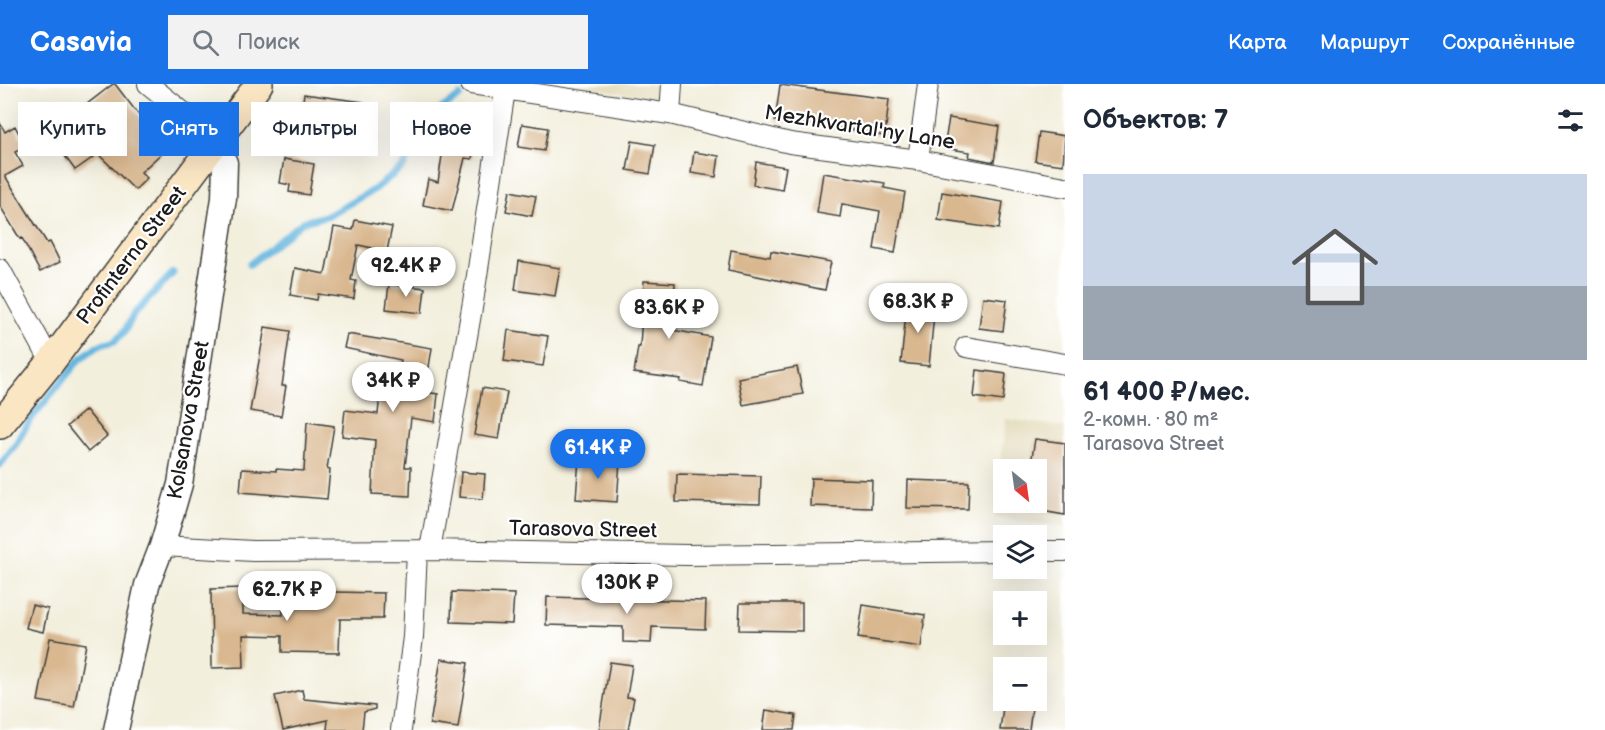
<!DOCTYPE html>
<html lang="ru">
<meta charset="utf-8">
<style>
body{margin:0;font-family:"Balsamiq Sans",sans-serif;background:#f2f2f3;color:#1f2937;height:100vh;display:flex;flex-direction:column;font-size:22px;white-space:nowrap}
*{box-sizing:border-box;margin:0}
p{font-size:20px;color:#747a83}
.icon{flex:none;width:33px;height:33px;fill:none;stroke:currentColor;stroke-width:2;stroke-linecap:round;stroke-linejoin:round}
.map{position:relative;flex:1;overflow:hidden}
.side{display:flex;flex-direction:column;background:#fff;width:540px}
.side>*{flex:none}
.banner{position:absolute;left:18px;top:18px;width:570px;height:54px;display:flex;gap:12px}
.needle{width:39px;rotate:151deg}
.tools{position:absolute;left:993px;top:375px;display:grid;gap:12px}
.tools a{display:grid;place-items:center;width:54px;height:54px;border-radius:0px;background:#fff;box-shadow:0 6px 24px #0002;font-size:30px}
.price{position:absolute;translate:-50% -51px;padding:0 14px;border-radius:21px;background:#fff;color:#222;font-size:20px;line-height:39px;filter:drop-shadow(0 2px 3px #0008)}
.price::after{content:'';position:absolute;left:50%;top:36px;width:18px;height:14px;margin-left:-9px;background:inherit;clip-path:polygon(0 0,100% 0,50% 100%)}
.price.selected{background:#1a73e8;color:#fff}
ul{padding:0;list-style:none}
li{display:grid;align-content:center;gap:12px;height:318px;padding:0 18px}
li span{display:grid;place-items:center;height:186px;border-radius:0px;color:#555}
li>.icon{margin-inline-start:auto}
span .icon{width:108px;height:108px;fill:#fffc;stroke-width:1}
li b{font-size:26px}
h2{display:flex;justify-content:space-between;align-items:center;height:72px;padding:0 18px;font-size:26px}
.chip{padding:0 21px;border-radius:0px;background:#fff;box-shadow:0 6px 24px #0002;font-size:21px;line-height:54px}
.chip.selected{background:#1a73e8;color:#fff}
header{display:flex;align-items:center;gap:36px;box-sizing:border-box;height:84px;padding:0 30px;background:#1a73e8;color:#fff}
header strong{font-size:28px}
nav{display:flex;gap:33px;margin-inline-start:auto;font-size:21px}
.search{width:420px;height:54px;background:#f2f2f3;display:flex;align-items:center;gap:15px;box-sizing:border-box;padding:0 21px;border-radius:0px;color:#747a83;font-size:22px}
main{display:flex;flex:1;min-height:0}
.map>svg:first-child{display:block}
</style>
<header>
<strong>Casavia</strong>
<div class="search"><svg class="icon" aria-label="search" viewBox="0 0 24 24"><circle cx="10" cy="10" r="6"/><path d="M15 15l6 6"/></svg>Поиск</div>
<nav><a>Карта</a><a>Маршрут</a><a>Сохранённые</a></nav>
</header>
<main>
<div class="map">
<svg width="1065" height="646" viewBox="0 0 1065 646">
<rect width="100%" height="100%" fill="#fff"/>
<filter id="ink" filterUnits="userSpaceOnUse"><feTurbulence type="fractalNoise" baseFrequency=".0167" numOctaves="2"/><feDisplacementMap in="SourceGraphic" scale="12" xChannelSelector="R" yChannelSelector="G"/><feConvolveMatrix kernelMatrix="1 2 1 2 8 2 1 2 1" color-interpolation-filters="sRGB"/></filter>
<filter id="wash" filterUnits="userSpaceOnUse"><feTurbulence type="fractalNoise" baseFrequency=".008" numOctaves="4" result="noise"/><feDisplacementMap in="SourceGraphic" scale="24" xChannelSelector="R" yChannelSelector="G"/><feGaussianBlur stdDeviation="1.35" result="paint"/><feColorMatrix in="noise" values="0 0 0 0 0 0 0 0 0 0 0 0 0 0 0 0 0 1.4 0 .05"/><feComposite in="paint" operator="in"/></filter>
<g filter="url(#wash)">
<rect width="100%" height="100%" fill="#f3efdd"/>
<path fill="#e3dbba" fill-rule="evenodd" d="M 566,0 L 664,0 L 663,15 Z
M 1006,335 L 1065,343 L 1065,443 L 994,433 ZM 1004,386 L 1036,386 L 1036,418 L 1004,418 Z"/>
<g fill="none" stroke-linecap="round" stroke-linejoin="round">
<path stroke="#63b5df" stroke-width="7" d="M 250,180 L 303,138 L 329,131 L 375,105 L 404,82 L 414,58 L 428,34 L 460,12
M 0,381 L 16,360 L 30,336 L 78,277 L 97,262 L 115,257 L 124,248 L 134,230 L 173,189"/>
</g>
<g id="blocks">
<path fill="#d9b890" d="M 113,0 L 115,0 L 141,34 L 148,28 L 176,56 L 141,88 L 147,94 L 135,106 L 98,70 L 75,86 L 64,71 L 95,49 L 78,27 Z
M 780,1 L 889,15 L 885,52 L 863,49 L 863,47 L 775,37 Z
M 304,10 L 363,18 L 360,43 L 300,35 Z
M 448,32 L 478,37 L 472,75 L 465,74 L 452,127 L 423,121 L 428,95 L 438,98 Z
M 949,34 L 999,42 L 994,78 L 969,73 L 970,68 L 944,64 Z
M 0,39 L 5,48 L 15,42 L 26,63 L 15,68 L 23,82 L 5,92 L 47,159 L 50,158 L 60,178 L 40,188 L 22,154 L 20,155 L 0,122 Z
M 522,40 L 548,44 L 544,67 L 518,63 Z
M 1039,48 L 1065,52 L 1063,81 L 1035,77 Z
M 632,57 L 655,61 L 650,90 L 627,86 Z
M 694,68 L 719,72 L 716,93 L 691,89 Z
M 284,75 L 314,80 L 309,111 L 289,108 L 290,101 L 280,99 Z
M 756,78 L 786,83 L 782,106 L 753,101 Z
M 823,89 L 885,99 L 884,104 L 905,108 L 895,169 L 874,165 L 880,127 L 842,120 L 840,133 L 817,129 Z
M 510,107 L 536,112 L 532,132 L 506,127 Z
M 942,108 L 1003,118 L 999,145 L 938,136 Z
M 355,136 L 392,143 L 387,167 L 358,161 L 351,196 L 356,197 L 354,215 L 318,210 L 317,216 L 290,211 L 295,184 L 325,190 L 334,143 L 353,146 Z
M 731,166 L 770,173 L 771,167 L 831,178 L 825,206 L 728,186 Z
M 519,177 L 560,184 L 555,212 L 515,206 Z
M 644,197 L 675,199 L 672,246 L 711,253 L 703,302 L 680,298 L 681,295 L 634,289 L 638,263 L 640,263 Z
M 389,200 L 425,204 L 422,229 L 386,225 Z
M 983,213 L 1007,216 L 1003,247 L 979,244 Z
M 907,218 L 935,220 L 929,282 L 901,279 Z
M 265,243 L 290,247 L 282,302 L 286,302 L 281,332 L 250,327 Z
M 508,246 L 548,252 L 543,282 L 504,277 Z
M 347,250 L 432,264 L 425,308 L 438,310 L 435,338 L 411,334 L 405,383 L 411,383 L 410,412 L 372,410 L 375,356 L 342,352 L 345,326 L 378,330 L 380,310 L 395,312 L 401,276 L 344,264 Z
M 797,283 L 803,310 L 743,321 L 738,294 Z
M 977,286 L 1006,290 L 1003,317 L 974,313 Z
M 482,304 L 507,308 L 499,355 L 474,351 Z
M 86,326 L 107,352 L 88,368 L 67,342 Z
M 307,338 L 334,342 L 327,385 L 330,386 L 327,415 L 240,408 L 242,385 L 276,387 L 276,385 L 304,387 Z
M 1035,355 L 1065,359 L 1065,431 L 1036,426 L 1036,386 L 1030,386 Z
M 579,374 L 620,377 L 617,418 L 576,415 Z
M 461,388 L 485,390 L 483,415 L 459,413 Z
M 677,390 L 761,392 L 760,420 L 676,418 Z
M 811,394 L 872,396 L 871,424 L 810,422 Z
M 908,396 L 969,398 L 968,425 L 907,424 Z
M 243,504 L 243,530 L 283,531 L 283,507 L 384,509 L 383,535 L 340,535 L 339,569 L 282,568 L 282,552 L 243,551 L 244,583 L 212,584 L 211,505 Z
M 452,508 L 514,510 L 512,540 L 451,538 Z
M 547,513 L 706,517 L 705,545 L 652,543 L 651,559 L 623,558 L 623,543 L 546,541 Z
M 740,519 L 802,519 L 802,547 L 739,546 Z
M 32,521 L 48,525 L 43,548 L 26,544 Z
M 863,521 L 925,531 L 921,563 L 858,554 Z
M 50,554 L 86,560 L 74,623 L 38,617 Z
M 441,575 L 468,579 L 458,644 L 430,640 Z
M 610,578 L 632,581 L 627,613 L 634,614 L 628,646 L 599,646 Z
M 302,606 L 304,615 L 375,622 L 375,625 L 364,628 L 362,646 L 327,646 L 328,636 L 283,646 L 275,612 Z
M 1004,616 L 1033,616 L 1029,646 L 1000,646 Z
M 766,626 L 796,631 L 794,646 L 763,646 Z"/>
</g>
</g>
<g filter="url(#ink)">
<use href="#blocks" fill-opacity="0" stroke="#3c3c39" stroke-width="1.5"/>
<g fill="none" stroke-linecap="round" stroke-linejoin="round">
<g stroke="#3c3c39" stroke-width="22">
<path id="minor" d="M 148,0 L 203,44 L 216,58
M 471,0 L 670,30 L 790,59 L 918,76 L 1065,103
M 670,30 L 672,0
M 918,76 L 928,0
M 0,185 L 51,278
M 966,263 L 1065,280
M 162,462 L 253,467 L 430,466 L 687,471 L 1004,467
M 430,466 L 473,218 L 505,6
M 1036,467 L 1065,467
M 401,646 L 413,553 L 417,467"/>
</g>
<g stroke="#3c3c39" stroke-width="27">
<path id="tertiary" d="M 116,646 L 147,501 L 162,462 L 180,400 L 224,114 L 225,79 L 216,58"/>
</g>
<g stroke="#3c3c39" stroke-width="30">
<path id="secondary" d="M 0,341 L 51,278 L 259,0"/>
</g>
<use href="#minor" stroke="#fff" stroke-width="20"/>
<use href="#tertiary" stroke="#fff" stroke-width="24"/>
<use href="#secondary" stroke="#fbe6c4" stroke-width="27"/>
</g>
</g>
<g text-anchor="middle" stroke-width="4.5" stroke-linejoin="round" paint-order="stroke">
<g font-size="21" fill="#1c1c1c" stroke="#fff">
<text transform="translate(860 43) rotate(9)" y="7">Mezhkvartal'ny Lane</text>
<text transform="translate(131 171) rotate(-53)" y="7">Profinterna Street</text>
<text transform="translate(188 336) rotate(-80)" y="7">Kolsanova Street</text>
<text transform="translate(583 445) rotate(1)" y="7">Tarasova Street</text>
</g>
</g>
</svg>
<div class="tools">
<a><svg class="needle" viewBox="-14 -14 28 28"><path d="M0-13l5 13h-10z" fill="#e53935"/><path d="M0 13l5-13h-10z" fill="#747a83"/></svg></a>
<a><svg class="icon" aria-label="layers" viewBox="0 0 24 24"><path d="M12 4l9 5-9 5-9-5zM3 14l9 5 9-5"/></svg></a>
<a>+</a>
<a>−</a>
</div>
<b class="price" style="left:406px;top:214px">92.4K ₽</b>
<b class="price" style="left:918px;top:250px">68.3K ₽</b>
<b class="price" style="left:669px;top:256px">83.6K ₽</b>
<b class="price" style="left:393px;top:329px">34K ₽</b>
<b class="price selected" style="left:598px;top:396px">61.4K ₽</b>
<b class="price" style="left:627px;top:531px">130K ₽</b>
<b class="price" style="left:287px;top:538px">62.7K ₽</b>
<div class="banner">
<a class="chip">Купить</a>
<a class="chip selected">Снять</a>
<a class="chip">Фильтры</a>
<a class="chip">Новое</a>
</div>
</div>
<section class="side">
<h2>Объектов: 7<svg class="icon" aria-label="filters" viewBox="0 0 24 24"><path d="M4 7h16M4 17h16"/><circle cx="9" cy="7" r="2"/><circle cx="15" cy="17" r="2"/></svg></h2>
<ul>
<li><span style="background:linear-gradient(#c9d6e8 60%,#9aa5b1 0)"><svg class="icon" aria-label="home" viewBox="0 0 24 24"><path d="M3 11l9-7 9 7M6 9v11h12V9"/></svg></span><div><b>61 400 ₽/мес.</b><p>2-комн. · 80 m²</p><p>Tarasova Street</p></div></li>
</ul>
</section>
</main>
